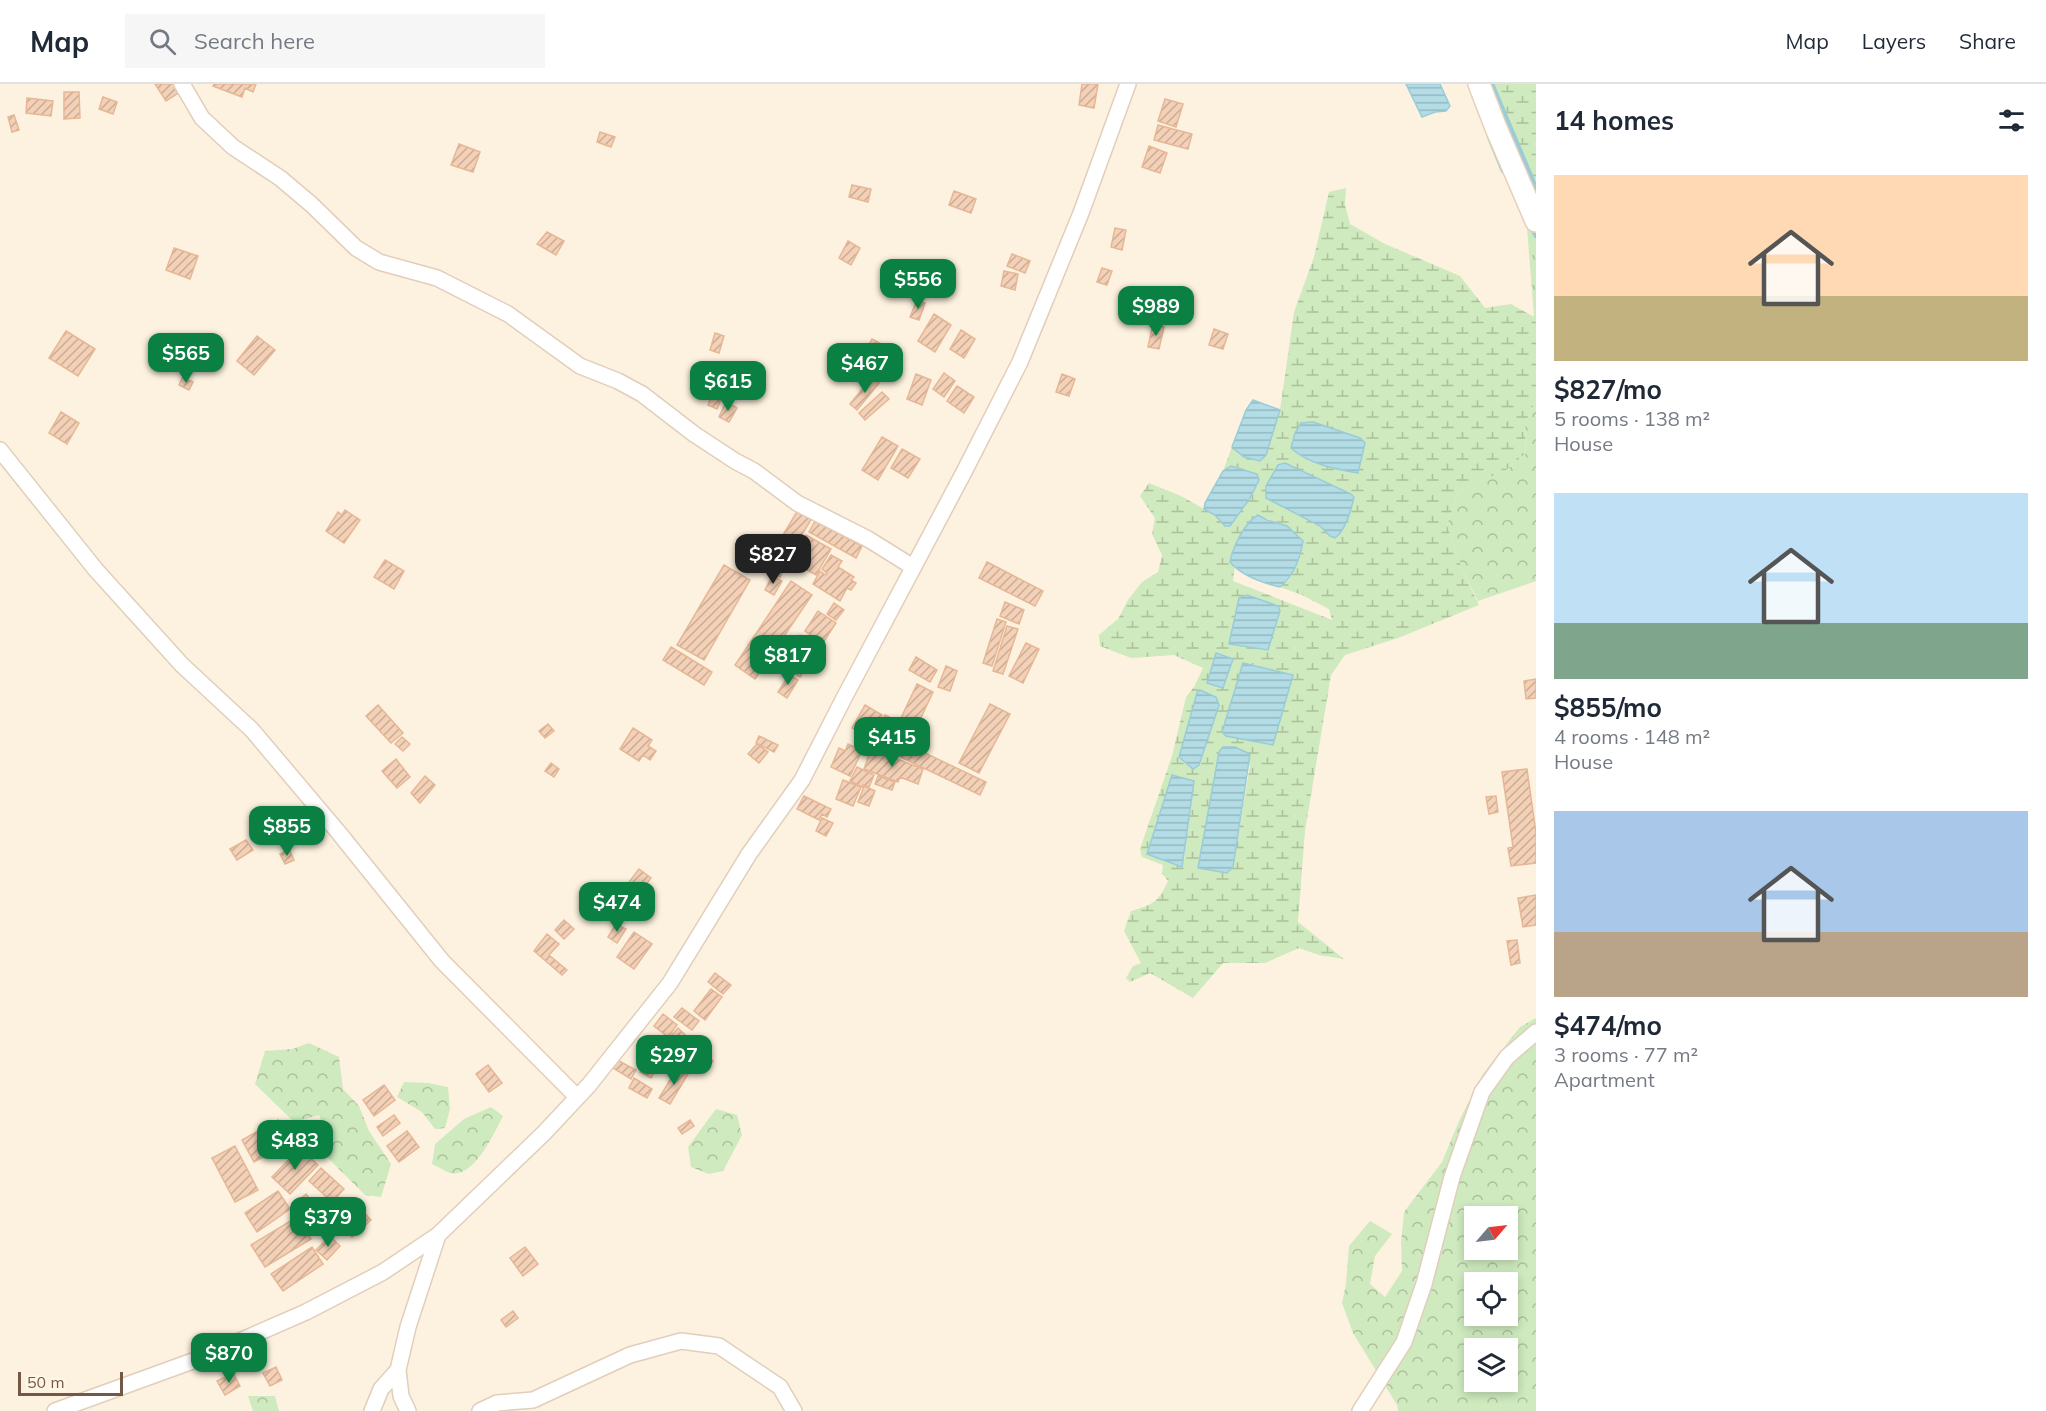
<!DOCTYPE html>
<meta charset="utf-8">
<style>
body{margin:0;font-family:Mulish,sans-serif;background:#f6f6f7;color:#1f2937;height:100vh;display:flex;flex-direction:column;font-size:22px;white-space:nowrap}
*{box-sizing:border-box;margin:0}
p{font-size:20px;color:#747a83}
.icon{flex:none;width:33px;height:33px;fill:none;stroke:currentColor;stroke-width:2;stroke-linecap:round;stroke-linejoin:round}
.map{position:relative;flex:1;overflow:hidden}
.sheet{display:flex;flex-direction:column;background:#fff;width:510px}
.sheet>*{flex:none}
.needle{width:39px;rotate:62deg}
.tools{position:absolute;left:1464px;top:1122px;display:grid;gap:12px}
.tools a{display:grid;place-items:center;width:54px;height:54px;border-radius:0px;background:#fff;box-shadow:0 3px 9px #0003;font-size:30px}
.scale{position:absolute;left:18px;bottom:15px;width:105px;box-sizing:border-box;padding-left:6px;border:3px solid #745846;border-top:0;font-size:16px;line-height:21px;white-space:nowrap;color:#745846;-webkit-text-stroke:4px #fff6e6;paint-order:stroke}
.price{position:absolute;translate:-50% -51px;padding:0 14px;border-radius:12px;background:#0b8043;color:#fff;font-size:20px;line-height:39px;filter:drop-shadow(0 2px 3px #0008)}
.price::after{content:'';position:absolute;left:50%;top:36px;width:18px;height:14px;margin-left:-9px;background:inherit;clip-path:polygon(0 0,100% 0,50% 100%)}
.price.on{background:#222;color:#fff}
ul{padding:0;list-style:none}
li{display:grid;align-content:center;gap:12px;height:318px;padding:0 18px}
li span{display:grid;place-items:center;height:186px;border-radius:0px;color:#555}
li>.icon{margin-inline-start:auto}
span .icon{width:108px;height:108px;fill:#fffc;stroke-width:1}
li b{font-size:26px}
h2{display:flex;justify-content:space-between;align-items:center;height:72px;padding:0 18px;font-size:26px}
header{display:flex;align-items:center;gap:36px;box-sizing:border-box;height:84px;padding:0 30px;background:#fff;border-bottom:2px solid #e0e1e3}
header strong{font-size:28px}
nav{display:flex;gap:33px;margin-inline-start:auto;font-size:21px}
.search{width:420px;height:54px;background:#f6f6f7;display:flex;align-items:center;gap:15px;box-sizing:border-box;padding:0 21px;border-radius:0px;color:#747a83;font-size:22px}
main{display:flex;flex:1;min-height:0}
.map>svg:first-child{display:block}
</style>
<header>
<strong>Map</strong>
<div class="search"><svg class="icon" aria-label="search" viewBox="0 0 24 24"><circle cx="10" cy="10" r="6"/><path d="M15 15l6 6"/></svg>Search here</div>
<nav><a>Map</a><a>Layers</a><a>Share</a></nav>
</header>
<main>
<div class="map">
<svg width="1536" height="1327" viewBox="0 0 1536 1327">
<defs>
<pattern id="grass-tufts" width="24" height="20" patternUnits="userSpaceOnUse" patternTransform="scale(1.5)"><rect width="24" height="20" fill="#ceeabe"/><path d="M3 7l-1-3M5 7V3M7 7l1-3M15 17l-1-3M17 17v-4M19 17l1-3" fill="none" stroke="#acc09c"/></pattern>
<pattern id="forest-crowns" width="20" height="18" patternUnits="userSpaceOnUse" patternTransform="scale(1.5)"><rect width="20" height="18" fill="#ceeabe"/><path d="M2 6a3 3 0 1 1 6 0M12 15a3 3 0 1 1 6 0" fill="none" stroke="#acc09c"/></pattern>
<pattern id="wetland-marsh" width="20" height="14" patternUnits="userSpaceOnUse" patternTransform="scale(1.5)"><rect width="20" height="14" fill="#ceeabe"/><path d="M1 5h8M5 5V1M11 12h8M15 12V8" fill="none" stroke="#acc09c"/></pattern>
<pattern id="water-rules" width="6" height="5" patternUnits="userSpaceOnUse" patternTransform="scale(1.5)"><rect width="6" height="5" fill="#b3dde6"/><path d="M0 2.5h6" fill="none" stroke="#96b6bc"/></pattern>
<pattern id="building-hatch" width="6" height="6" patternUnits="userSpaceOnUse" patternTransform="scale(1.5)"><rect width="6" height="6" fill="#f3d0b6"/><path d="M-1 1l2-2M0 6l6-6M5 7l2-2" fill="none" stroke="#c9ac96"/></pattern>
</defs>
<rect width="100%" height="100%" fill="#fdf2df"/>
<path fill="url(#grass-tufts)" d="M 1526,131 L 1536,151 L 1536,234 L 1534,233 Z"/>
<path fill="url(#forest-crowns)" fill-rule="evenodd" d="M 1536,316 L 1536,497 L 1478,517 L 1462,485 L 1447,441 L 1458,408 L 1506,386 L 1526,369 L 1525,339 Z
M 1536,934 L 1536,1327 L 1398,1327 L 1397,1321 L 1353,1249 L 1342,1219 L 1346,1200 L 1349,1162 L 1370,1137 L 1392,1150 L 1375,1172 L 1370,1200 L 1385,1213 L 1402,1187 L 1401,1159 L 1404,1128 L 1442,1078 L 1459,1037 L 1483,990 L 1520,943 ZM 1474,1132 L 1508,1132 L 1508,1166 L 1474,1166 ZM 1474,1198 L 1508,1198 L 1508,1232 L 1474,1232 ZM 1474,1264 L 1508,1264 L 1508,1298 L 1474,1298 Z
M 309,959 L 339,973 L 343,1005 L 359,1022 L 369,1047 L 391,1080 L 381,1113 L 365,1111 L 314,1060 L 326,1049 L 319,1031 L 294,1038 L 255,1000 L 265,967 L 292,965 Z
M 404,998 L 428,999 L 448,1003 L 450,1025 L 445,1044 L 435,1045 L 422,1028 L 397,1013 Z
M 491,1023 L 503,1032 C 494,1049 474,1095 450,1089 C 444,1087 437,1082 432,1080 L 435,1060 L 464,1035 Z
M 716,1025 L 737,1031 L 742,1051 L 723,1087 L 709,1090 L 691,1083 L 688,1063 Z
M 248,1312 L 275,1312 L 279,1327 L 253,1327 Z"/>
<path fill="url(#wetland-marsh)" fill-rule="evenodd" d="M 1492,0 L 1536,0 L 1536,114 Z
M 1346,104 L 1345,121 L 1350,140 L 1385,160 L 1460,192 L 1485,224 L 1511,220 L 1536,234 L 1536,316 L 1525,339 L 1526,369 L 1506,386 L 1458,408 L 1447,441 L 1462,485 L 1479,521 L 1398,554 L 1345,571 L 1331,591 L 1305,747 L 1298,838 L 1344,875 L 1319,871 L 1299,864 L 1265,879 L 1223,879 L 1193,914 L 1150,889 L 1130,898 L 1126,894 L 1133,882 L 1141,879 L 1124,847 L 1131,827 C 1153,821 1158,818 1168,797 L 1162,789 L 1163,781 L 1142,773 L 1140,765 L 1172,672 L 1186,613 L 1194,603 L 1203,584 L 1174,571 L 1131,574 L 1100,562 L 1099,551 L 1118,535 L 1128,516 L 1142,498 L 1158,488 L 1162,471 L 1152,450 L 1155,434 L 1140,412 L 1149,399 L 1181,412 L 1215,431 L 1257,390 L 1231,382 L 1223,387 L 1232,363 L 1244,373 L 1260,377 L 1280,326 L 1294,228 L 1314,173 L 1329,108 ZM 1348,351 L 1360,354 L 1358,389 L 1301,373 ZM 1285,379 L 1351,410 L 1330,452 L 1320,442 L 1267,414 ZM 1257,431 L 1287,442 L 1301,471 L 1289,496 L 1280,503 L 1302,511 L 1329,525 L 1332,536 L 1233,497 L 1235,483 L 1230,478 C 1233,463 1245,439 1257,431 ZM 1223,663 L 1250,681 L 1233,783 L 1227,789 L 1198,783 L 1219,668 ZM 1172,691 L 1187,743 L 1184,776 L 1161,730 Z"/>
<path fill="url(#water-rules)" stroke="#99ccd8" stroke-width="1.5" d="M 1406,0 L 1440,0 L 1450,22 L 1446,27 L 1435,28 L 1422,33 Z
M 1253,316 L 1280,326 L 1266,371 L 1260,377 L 1244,373 L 1232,363 L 1246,326 Z
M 1313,338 L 1360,354 L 1365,359 L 1358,389 C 1336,385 1308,380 1291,364 L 1295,349 L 1301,339 Z
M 1285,379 L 1351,410 L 1354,413 C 1351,426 1346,446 1335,454 L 1330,452 L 1320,442 L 1266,414 L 1266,402 L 1278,381 Z
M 1231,382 L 1257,390 L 1259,396 L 1250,414 L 1230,442 L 1225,442 L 1215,431 L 1204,425 L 1205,419 L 1223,387 Z
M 1258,431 L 1267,436 L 1287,442 L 1303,457 C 1300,475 1294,492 1280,503 C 1263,499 1241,491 1230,478 C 1233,463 1244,439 1258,431 Z
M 1247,511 L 1278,522 L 1280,527 L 1268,566 L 1229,560 L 1239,514 Z
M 1216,569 L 1233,575 L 1223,604 L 1207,599 Z
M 1243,579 L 1293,591 L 1273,661 L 1226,652 L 1222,648 Z
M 1200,606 L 1216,613 L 1219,621 L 1199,681 L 1193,685 L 1179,673 L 1197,609 Z
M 1223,663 L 1235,663 L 1250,670 L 1233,783 L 1227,789 L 1198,784 L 1219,668 Z
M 1172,691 L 1194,697 L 1182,783 L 1147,770 Z"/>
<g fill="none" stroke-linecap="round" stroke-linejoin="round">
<path stroke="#99ccd8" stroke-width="4.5" d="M 1492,0 L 1536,104
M 1489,53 L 1503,87
M 1531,142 L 1536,152"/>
</g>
<path fill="url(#building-hatch)" stroke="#e6b796" stroke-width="1.5" d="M 155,0 L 175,0 L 180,8 L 166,17 Z
M 214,0 L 256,0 L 253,8 L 245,4 L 242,13 L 213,2 Z
M 1082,0 L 1098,0 L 1094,24 L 1079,21 Z
M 64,8 L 79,8 L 80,34 L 64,35 Z
M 103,13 L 117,18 L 113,30 L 99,25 Z
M 27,14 L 53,17 L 51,32 L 26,29 Z
M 1165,15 L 1183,20 L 1176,43 L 1158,37 Z
M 14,31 L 19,46 L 12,48 L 8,33 Z
M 1158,41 L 1192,50 L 1188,65 L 1154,56 Z
M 600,48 L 615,53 L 611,63 L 597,58 Z
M 459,60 L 480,68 L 473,88 L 451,81 Z
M 1149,62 L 1167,69 L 1160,89 L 1142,83 Z
M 852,101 L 871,105 L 868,118 L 849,113 Z
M 954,107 L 976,115 L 971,129 L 949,121 Z
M 1115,144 L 1126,146 L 1122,166 L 1111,163 Z
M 547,148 L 564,157 L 556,171 L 537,160 Z
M 848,157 L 860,164 L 851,181 L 839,174 Z
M 174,164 L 198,172 L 190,195 L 166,186 Z
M 1012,170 L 1030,177 L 1025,189 L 1007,182 Z
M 1102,184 L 1112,187 L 1107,201 L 1097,198 Z
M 1004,187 L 1018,190 L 1015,206 L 1001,202 Z
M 917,216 L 925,219 L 919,236 L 910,233 Z
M 934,230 L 951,241 L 935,268 L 918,257 Z
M 1153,240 L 1164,243 L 1159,265 L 1148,263 Z
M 1214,245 L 1228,250 L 1223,265 L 1209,261 Z
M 961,246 L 975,255 L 964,274 L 950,265 Z
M 66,247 L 95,265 L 78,292 L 49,274 Z
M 715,249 L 724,252 L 719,269 L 710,266 Z
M 257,252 L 275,266 L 254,291 L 237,277 Z
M 872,255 L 889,264 L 876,288 L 859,278 Z
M 944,289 L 955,297 L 944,313 L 933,305 Z
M 916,290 L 931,296 L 922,321 L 907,315 Z
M 1062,290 L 1075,295 L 1069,312 L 1056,308 Z
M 183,293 L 193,298 L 189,306 L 179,301 Z
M 872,293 L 879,299 L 857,326 L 850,320 Z
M 957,302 L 974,313 L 964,329 L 947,317 Z
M 882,308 L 889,315 L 865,336 L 859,329 Z
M 712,311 L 721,315 L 717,325 L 708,321 Z
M 726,318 L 737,324 L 729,338 L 719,333 Z
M 61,328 L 79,339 L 67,360 L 49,349 Z
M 882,353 L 898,362 L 878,396 L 862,386 Z
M 902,365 L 920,375 L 908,394 L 891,384 Z
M 345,426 L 360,436 L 344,459 L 326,447 L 338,428 L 342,431 Z
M 798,426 L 812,434 L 788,474 L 774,466 Z
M 815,437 L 862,462 L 856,474 L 809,448 Z
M 806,451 L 831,465 L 816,491 L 791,477 Z
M 771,467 L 788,475 L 780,493 L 763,484 Z
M 831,471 L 842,477 L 838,483 L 854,493 L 851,496 L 856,499 L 851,506 L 847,504 L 840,517 L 813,500 L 820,487 L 826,491 L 827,489 L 822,485 Z
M 385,476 L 404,487 L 394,505 L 374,493 Z
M 987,478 L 1043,507 L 1035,522 L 979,494 Z
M 724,481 L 750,496 L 704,576 L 677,561 Z
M 772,492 L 782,497 L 774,511 L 765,506 Z
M 791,497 L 812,511 L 755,595 L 735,581 Z
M 1005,518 L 1024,526 L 1019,540 L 1000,532 Z
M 834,519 L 844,526 L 836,536 L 827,530 Z
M 818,527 L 836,539 L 823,559 L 805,547 Z
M 997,535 L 1006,538 L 992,582 L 983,579 Z
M 1007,542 L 1018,545 L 1003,590 L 993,587 Z
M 800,551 L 819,564 L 800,593 L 781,580 Z
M 1026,559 L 1039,565 L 1023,599 L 1009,592 Z
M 671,563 L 712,588 L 704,601 L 663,576 Z
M 916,573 L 937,586 L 930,598 L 909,586 Z
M 946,582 L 957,587 L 950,607 L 938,603 Z
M 789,591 L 798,596 L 787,614 L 778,608 Z
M 1536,595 L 1536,614 L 1526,615 L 1524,597 Z
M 917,600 L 933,608 L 908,661 L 986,698 L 980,711 L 886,666 Z
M 990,620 L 1010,630 L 979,689 L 959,679 Z
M 378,621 L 403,649 L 391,659 L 366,632 Z
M 865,621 L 882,631 L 880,634 L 882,636 L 885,631 L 897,637 L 894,640 L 889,637 L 888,639 L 893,643 L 888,651 L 875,643 L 873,646 L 888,655 L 883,662 L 852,644 Z
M 548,640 L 554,647 L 545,654 L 539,647 Z
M 633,644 L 652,656 L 648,662 L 656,667 L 650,676 L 643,671 L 639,677 L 620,665 Z
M 759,652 L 778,661 L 774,668 L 756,659 Z
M 402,653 L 410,660 L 403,667 L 395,660 Z
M 757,660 L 768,668 L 759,679 L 748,670 Z
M 848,660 L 862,667 L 850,692 L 831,683 L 839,664 L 845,667 Z
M 871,665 L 923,685 L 918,700 L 900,693 L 898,698 L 864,685 Z
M 396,675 L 410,693 L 397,704 L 382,687 Z
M 551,679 L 559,685 L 554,693 L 545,687 Z
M 857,683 L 874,691 L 869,703 L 863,701 L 862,703 L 850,697 Z
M 1527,685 L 1536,749 L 1536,779 L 1511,782 L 1508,764 L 1513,763 L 1502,688 Z
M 425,692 L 435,701 L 420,719 L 411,709 Z
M 878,692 L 895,698 L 892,706 L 875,700 Z
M 843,696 L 861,703 L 853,722 L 836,715 Z
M 864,702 L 875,707 L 869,722 L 858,718 Z
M 804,712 L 831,725 L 827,733 L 822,730 L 819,736 L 797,725 Z
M 1496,712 L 1498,728 L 1489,730 L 1486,713 Z
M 822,734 L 833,739 L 826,752 L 816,747 Z
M 246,756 L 253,766 L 237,776 L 230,765 Z
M 289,765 L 294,776 L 285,780 L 280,770 Z
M 639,785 L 651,794 L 638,811 L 626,802 Z
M 1536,811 L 1536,841 L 1523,843 L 1518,814 Z
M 564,836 L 574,845 L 564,855 L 555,846 Z
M 616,840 L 626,845 L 617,859 L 608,853 Z
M 634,848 L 652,860 L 634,885 L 617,873 Z
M 547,850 L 559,860 L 549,871 L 567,886 L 562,891 L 534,867 Z
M 1517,856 L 1520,879 L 1511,881 L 1507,857 Z
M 715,889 L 731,901 L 723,910 L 708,898 Z
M 711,905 L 722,913 L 705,936 L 694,927 Z
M 682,924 L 699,937 L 692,946 L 674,933 Z
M 663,930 L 677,941 L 668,953 L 654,942 Z
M 678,944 L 713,977 L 705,986 L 670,953 Z
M 651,969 L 661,975 L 651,994 L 640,988 Z
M 617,976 L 636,986 L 631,995 L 613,984 Z
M 488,981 L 502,999 L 489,1008 L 476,990 Z
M 678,983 L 688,990 L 670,1020 L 659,1014 Z
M 634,994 L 652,1005 L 647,1014 L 629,1004 Z
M 384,1001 L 395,1016 L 374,1032 L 363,1016 Z
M 394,1031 L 400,1039 L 383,1052 L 377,1043 Z
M 278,1036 L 291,1058 L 254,1078 L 242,1056 Z
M 690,1036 L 694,1042 L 682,1050 L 678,1044 Z
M 407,1047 L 419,1063 L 399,1078 L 387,1062 Z
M 235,1062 L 258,1106 L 235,1118 L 212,1074 Z
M 300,1064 L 318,1081 L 290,1110 L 272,1093 Z
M 321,1084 L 344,1105 L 332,1118 L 309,1097 Z
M 278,1107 L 290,1125 L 257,1148 L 245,1129 Z
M 306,1110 L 323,1133 L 313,1140 L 297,1118 Z
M 353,1117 L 371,1136 L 352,1153 L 335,1134 Z
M 297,1133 L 311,1155 L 265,1183 L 251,1161 Z
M 330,1152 L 340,1162 L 327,1176 L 316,1166 Z
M 312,1163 L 323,1180 L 283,1207 L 271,1190 Z
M 525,1163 L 538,1180 L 523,1192 L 510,1174 Z
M 513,1227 L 518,1234 L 506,1243 L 501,1236 Z
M 276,1283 L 282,1296 L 270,1302 L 263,1289 Z
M 233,1289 L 240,1302 L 225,1311 L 217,1297 Z"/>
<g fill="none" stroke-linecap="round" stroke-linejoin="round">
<g stroke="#e1cebb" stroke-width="18">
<path id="minor" d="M 182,0 L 202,34 L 233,63 L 280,94 L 312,121 L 356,164 L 379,178 L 437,194 L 508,230 L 580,282 L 618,297 L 642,310 L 694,350 L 735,377 L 754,387 L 797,419 L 868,455 L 913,483
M 0,366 L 96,486 L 182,581 L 252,646 L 339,749 L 442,877 L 577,1013
M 55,1327 L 201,1274 L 306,1228 L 383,1188 L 438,1151 L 544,1049 L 589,1001 L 670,899 L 749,770 L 802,696 L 844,614 L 964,388 L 1020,278 L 1081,129 L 1128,0
M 372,1327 L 381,1305 L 398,1286
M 408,1327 L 401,1312 L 398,1286 L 408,1243 L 438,1151
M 480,1327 L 497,1319 L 533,1316 L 630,1271 L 681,1257 L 719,1262 L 780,1303 L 794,1327
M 1360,1327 L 1404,1258 L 1424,1200 L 1452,1093 L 1482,1008 L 1507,973 L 1536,948"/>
</g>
<g stroke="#e6d0b9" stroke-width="24">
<path id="secondary" d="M 1479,0 L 1496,44 L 1536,137"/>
</g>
<use href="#minor" stroke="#fff" stroke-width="15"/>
<use href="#secondary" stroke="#fff" stroke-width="21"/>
</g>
</svg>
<div class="tools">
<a><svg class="needle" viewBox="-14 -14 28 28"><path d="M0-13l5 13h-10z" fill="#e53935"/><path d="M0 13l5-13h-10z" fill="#747a83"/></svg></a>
<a><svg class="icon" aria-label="locate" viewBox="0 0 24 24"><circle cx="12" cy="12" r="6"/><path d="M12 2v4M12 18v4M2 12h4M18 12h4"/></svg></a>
<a><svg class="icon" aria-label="layers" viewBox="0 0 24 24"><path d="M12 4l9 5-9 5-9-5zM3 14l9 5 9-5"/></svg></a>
</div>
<div class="scale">50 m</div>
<b class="price" style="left:918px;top:226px">$556</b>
<b class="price" style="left:1156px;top:253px">$989</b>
<b class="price" style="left:186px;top:300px">$565</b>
<b class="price" style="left:865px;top:310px">$467</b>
<b class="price" style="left:728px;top:328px">$615</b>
<b class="price on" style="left:773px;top:501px">$827</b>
<b class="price" style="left:788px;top:602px">$817</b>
<b class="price" style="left:892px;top:684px">$415</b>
<b class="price" style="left:287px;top:773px">$855</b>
<b class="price" style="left:617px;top:849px">$474</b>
<b class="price" style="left:674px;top:1002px">$297</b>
<b class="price" style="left:295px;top:1087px">$483</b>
<b class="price" style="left:328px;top:1164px">$379</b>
<b class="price" style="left:229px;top:1300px">$870</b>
</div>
<section class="sheet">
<h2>14 homes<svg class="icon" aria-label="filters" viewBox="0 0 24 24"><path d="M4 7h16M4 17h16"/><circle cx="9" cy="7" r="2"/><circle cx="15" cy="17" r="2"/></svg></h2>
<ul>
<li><span style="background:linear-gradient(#ffd9b3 65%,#c2b280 0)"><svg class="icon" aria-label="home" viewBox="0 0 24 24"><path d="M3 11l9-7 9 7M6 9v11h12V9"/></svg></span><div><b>$827/mo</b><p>5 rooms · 138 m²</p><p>House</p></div></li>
<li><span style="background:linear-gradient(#bfe0f5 70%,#7fa58c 0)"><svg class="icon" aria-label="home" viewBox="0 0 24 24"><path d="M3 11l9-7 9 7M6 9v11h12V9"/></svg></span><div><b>$855/mo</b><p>4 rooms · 148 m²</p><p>House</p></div></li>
<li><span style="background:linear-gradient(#a9c7e8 65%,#b9a48a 0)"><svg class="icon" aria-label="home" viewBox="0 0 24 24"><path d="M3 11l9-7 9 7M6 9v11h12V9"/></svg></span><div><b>$474/mo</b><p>3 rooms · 77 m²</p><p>Apartment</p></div></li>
</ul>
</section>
</main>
